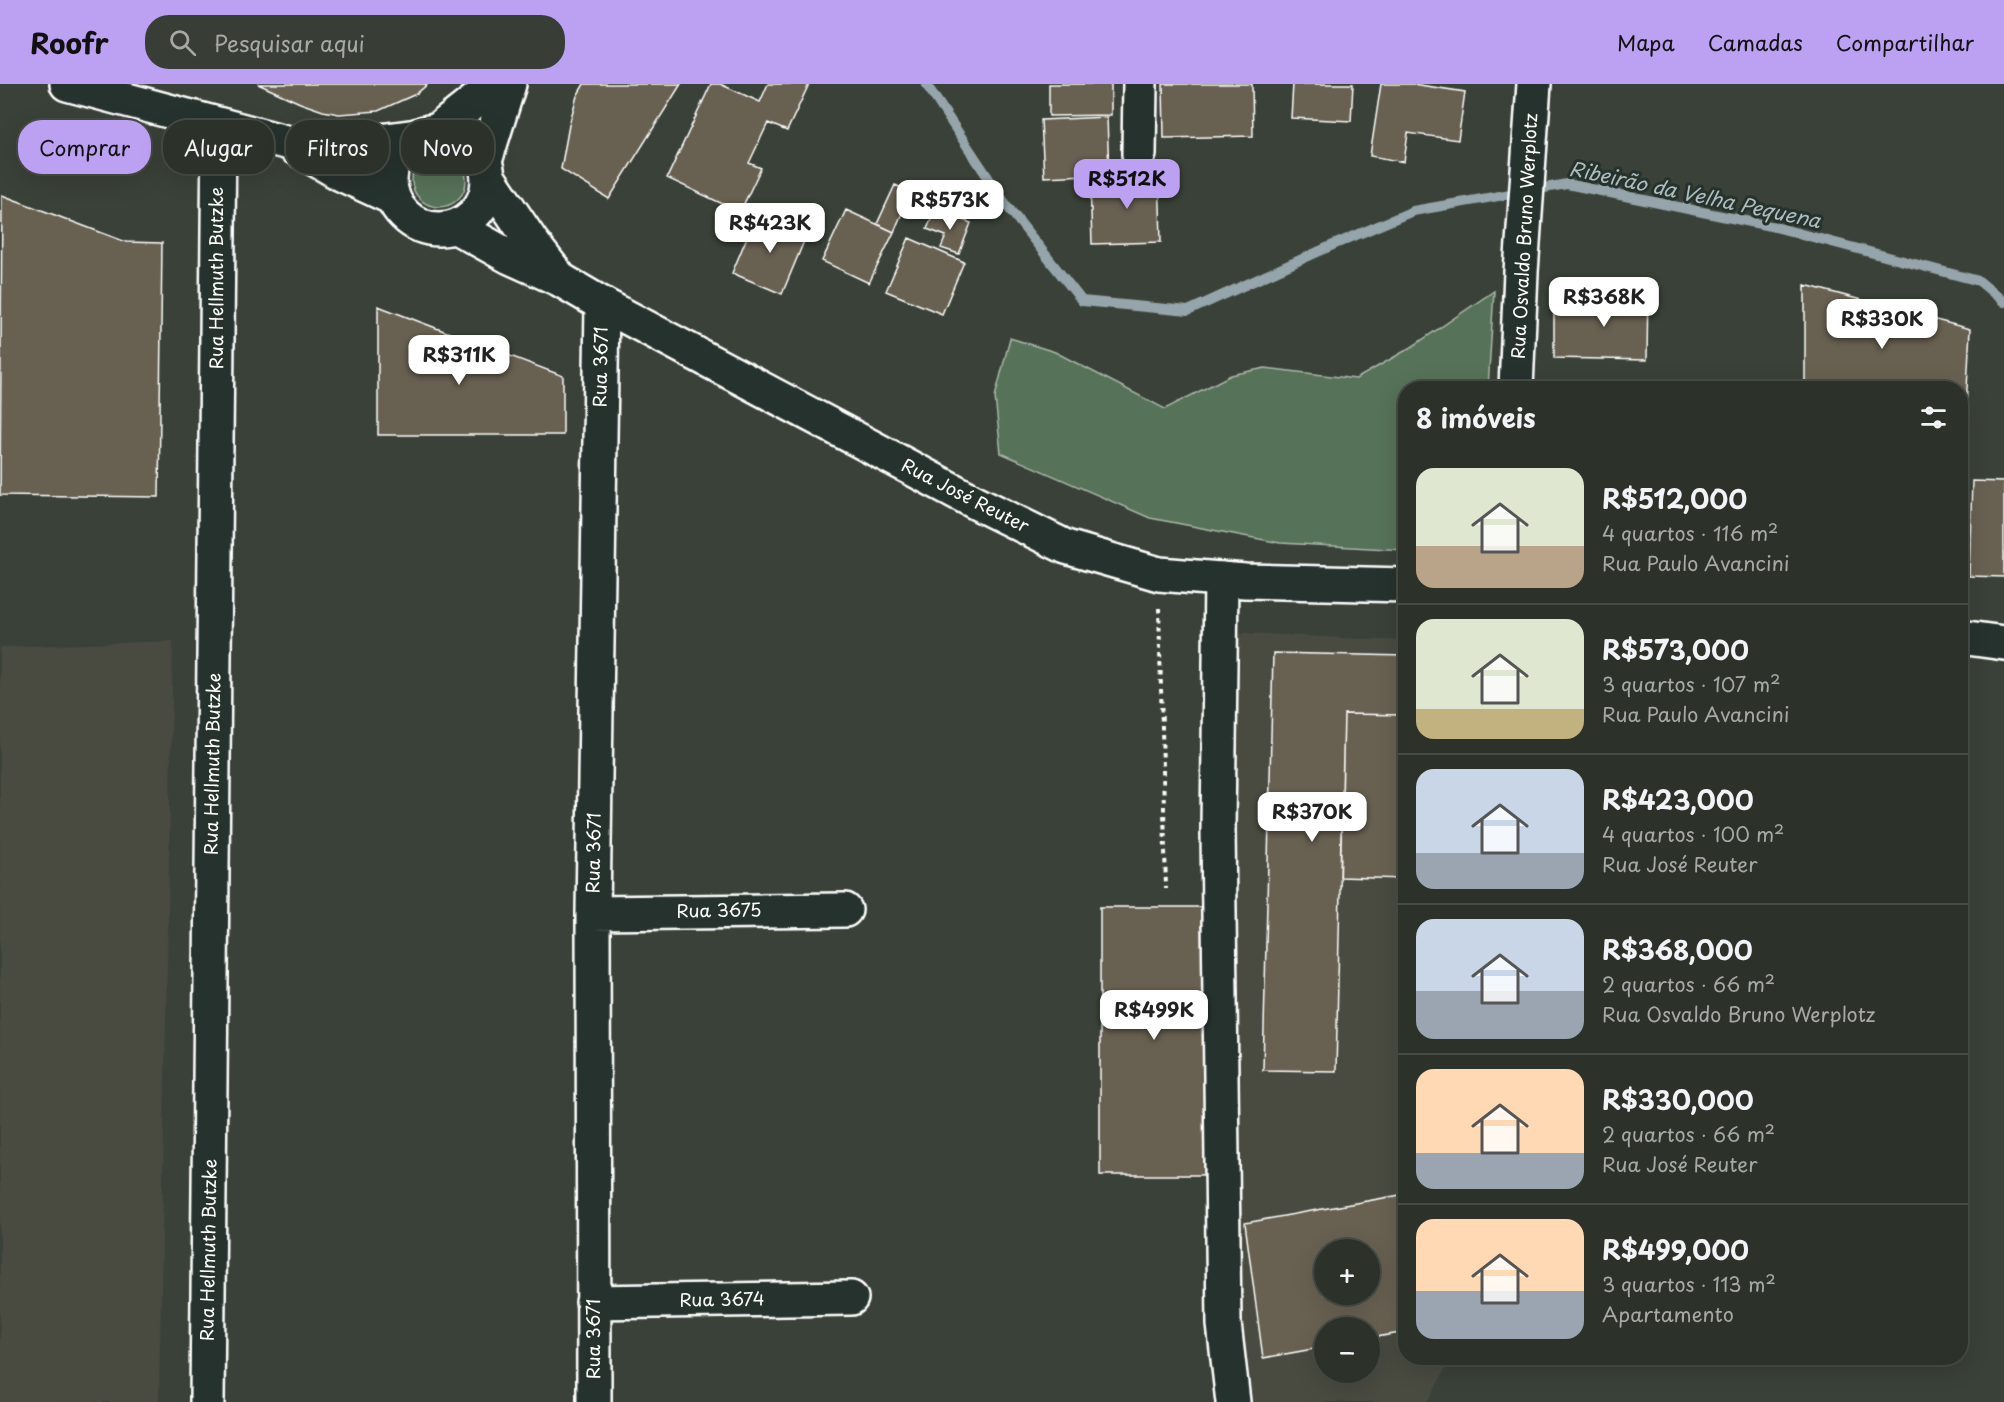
<!DOCTYPE html>
<html lang="pt">
<meta charset="utf-8">
<style>
body{margin:0;font-family:"Playpen Sans",sans-serif;background:#383d36;color:#f1f3f6;height:100vh;display:flex;flex-direction:column;font-size:22px;white-space:nowrap}
*{box-sizing:border-box;margin:0}
p{font-size:20px;color:#a6a9a8}
.icon{flex:none;width:33px;height:33px;fill:none;stroke:currentColor;stroke-width:2;stroke-linecap:round;stroke-linejoin:round}
.map{position:relative;flex:1;overflow:hidden}
.details{position:absolute;left:1398px;top:297px;width:570px;height:984px;display:flex;flex-direction:column;background:#2c312a;border-radius:24px;box-shadow:0 6px 24px #0002,0 0 0 2px #484c47}
.details>*{flex:none}
.guide{position:absolute;left:18px;top:36px;width:570px;height:54px;display:flex;gap:12px}
.fabs{position:absolute;left:1314px;top:1155px;display:grid;gap:12px}
.fabs a{display:grid;place-items:center;width:66px;height:66px;border-radius:50%;background:#2c312a;box-shadow:0 6px 24px #0002,0 0 0 2px #484c47;font-size:30px}
.price{position:absolute;translate:-50% -51px;padding:0 14px;border-radius:12px;background:#fff;color:#222;font-size:20px;line-height:39px;filter:drop-shadow(0 2px 3px #0008)}
.price::after{content:'';position:absolute;left:50%;top:36px;width:18px;height:14px;margin-left:-9px;background:inherit;clip-path:polygon(0 0,100% 0,50% 100%)}
.price.current{background:#bca0f2;color:#111}
ul{padding:0;list-style:none}
li{display:flex;align-items:center;gap:18px;height:150px;padding:0 18px}
li+li{border-top:2px solid #484c47}
li span{display:grid;place-items:center;flex:none;width:168px;height:120px;border-radius:18px;color:#555}
li>.icon{margin-inline-start:auto}
span .icon{width:72px;height:72px;fill:#fffc;stroke-width:1}
li b{font-size:26px}
h2{display:flex;justify-content:space-between;align-items:center;height:72px;padding:0 18px;font-size:26px}
.tag{padding:0 21px;border-radius:24px;background:#2c312a;box-shadow:0 6px 24px #0002,0 0 0 2px #484c47;font-size:21px;line-height:54px}
.tag.current{background:#bca0f2;color:#111}
header{display:flex;align-items:center;gap:36px;box-sizing:border-box;height:84px;padding:0 30px;background:#bca0f2;color:#111}
header strong{font-size:28px}
nav{display:flex;gap:33px;margin-inline-start:auto;font-size:21px}
.search{width:420px;height:54px;background:#383d36;display:flex;align-items:center;gap:15px;box-sizing:border-box;padding:0 21px;border-radius:24px;color:#a6a9a8;font-size:22px}
.map>svg:first-child{display:block}
</style>
<header>
<strong>Roofr</strong>
<div class="search"><svg class="icon" aria-label="search" viewBox="0 0 24 24"><circle cx="10" cy="10" r="6"/><path d="M15 15l6 6"/></svg>Pesquisar aqui</div>
<nav><a>Mapa</a><a>Camadas</a><a>Compartilhar</a></nav>
</header>
<div class="map">
<svg width="2004" height="1318" viewBox="0 0 2004 1318">
<rect width="100%" height="100%" fill="#3a4138"/>
<filter id="ink" filterUnits="userSpaceOnUse"><feTurbulence type="fractalNoise" baseFrequency=".0167" numOctaves="2"/><feDisplacementMap in="SourceGraphic" scale="12" xChannelSelector="R" yChannelSelector="G"/><feConvolveMatrix kernelMatrix="1 2 1 2 8 2 1 2 1" color-interpolation-filters="sRGB"/></filter>
<g filter="url(#ink)">
<path fill="#484b40" fill-rule="evenodd" d="M 1224,548 L 1405,557 L 1406,1274 L 1454,1274 L 1450,1276 L 1428,1318 L 1227,1318 ZM 1324,1166 L 1370,1166 L 1370,1210 L 1324,1210 ZM 1324,1244 L 1370,1244 L 1370,1288 L 1324,1288 Z
M 173,557 L 159,1318 L 0,1318 L 0,563 Z"/>
<path fill="#577259" stroke="#abb8ac" stroke-width="1.5" d="M412 96a27 27 0 1 1 54 0a27 27 0 1 1-54 0Z
M 1494,207 L 1488,304 L 1406,304 L 1405,466 L 1280,459 L 1150,434 L 1001,369 L 995,313 L 1010,254 L 1055,268 L 1165,325 L 1231,291 L 1265,284 L 1356,295 L 1410,264 Z"/>
<g fill="none" stroke-linecap="round" stroke-linejoin="round">
<path stroke="#95a5ab" stroke-width="10" d="M 926,0 L 1007,122 L 1082,217 L 1188,227 L 1333,161 L 1413,127 L 1567,100 L 1775,143 L 1979,197 L 2004,218"/>
</g>
<path fill="#686151" stroke="#fff" stroke-width="1.5" fill-rule="evenodd" d="M 258,0 L 428,0 L 416,10 L 378,27 L 339,30 L 323,27 L 300,19 Z
M 584,0 L 681,0 L 609,115 L 561,85 L 569,41 L 577,12 Z
M 711,0 L 720,0 L 760,18 L 768,0 L 809,0 L 787,47 L 768,39 L 749,79 L 761,84 L 740,128 L 667,94 Z
M 1049,0 L 1111,0 L 1111,31 L 1049,32 Z
M 1163,0 L 1252,0 L 1253,52 L 1164,54 Z
M 1293,0 L 1353,0 L 1351,37 L 1291,34 Z
M 1381,0 L 1413,0 L 1465,8 L 1458,56 L 1408,49 L 1404,78 L 1370,72 Z
M 1107,33 L 1109,90 L 1044,93 L 1041,36 Z
M 1159,85 L 1161,158 L 1092,160 L 1090,97 L 1134,96 L 1134,86 Z
M 895,101 L 911,108 L 894,148 L 877,140 Z
M 2,111 L 126,158 L 162,159 L 159,413 L 0,411 Z
M 846,126 L 894,148 L 869,199 L 822,177 Z
M 935,126 L 971,139 L 959,170 L 941,164 L 946,152 L 927,145 Z
M 757,129 L 807,150 L 782,210 L 732,189 Z
M 909,154 L 964,178 L 942,230 L 886,207 Z
M 1617,199 L 1648,200 L 1647,276 L 1554,274 L 1554,220 L 1617,222 Z
M 1805,201 L 1970,245 L 1960,445 L 1960,304 L 1805,304 Z
M 378,222 L 563,292 L 563,351 L 378,351 Z
M 1972,397 L 2004,398 L 2004,493 L 1969,492 Z
M 1273,569 L 1406,572 L 1406,631 L 1344,630 L 1336,987 L 1263,986 Z
M 1344,630 L 1406,631 L 1406,795 L 1340,793 Z
M 1100,823 L 1209,823 L 1209,1091 L 1100,1091 Z
M 1406,835 L 1406,956 L 1403,956 Z
M 1406,1110 L 1406,1248 L 1370,1254 L 1370,1244 L 1324,1244 L 1324,1263 L 1263,1274 L 1245,1139 ZM 1324,1166 L 1370,1166 L 1370,1210 L 1324,1210 Z"/>
<g fill="none" stroke-linecap="round" stroke-linejoin="round">
<g stroke="#fff" stroke-width="38">
<path id="minor" d="M 67,0 L 289,59 L 349,61 L 417,52
M 293,62 L 341,90 L 393,114
M 1139,70 L 1140,0
M 1516,304 L 1521,188 L 1534,0
M 1221,495 L 1218,746 L 1224,1240 L 1233,1318
M 593,829 L 845,826
M 593,1218 L 851,1214
M 207,1318 L 219,41
M 594,1318 L 593,829 L 602,220"/>
</g>
<g stroke="#fff" stroke-width="38">
<path id="major" d="M390 96a49 49 0 1 1 98 0a49 49 0 1 1-98 0Z
M 437,47 L 480,13 L 492,0
M 485,77 L 509,0
M 490,96 L 531,157 L 558,192
M 456,143 L 510,173 L 561,196 L 602,220 L 977,419 L 1066,463 L 1159,490 L 1245,497 L 1406,501
M 1960,553 L 2004,559"/>
</g>
<path stroke="#fff" stroke-width="4" stroke-dasharray="4.5 4.5" stroke-linecap="butt" d="M 1159,524 L 1166,805"/>
<use href="#minor" stroke="#26332d" stroke-width="33"/>
<use href="#major" stroke="#26332d" stroke-width="33"/>
</g>
</g>
<g text-anchor="middle" stroke-width="6" stroke-linejoin="round" paint-order="stroke">
<g font-size="18" fill="#fff" stroke="#26332d">
<text transform="translate(1525 152) rotate(-87)" y="6">Rua Osvaldo Bruno Werplotz</text>
<text transform="translate(217 194) rotate(-90)" y="6">Rua Hellmuth Butzke</text>
<text transform="translate(601 283) rotate(-89)" y="6">Rua 3671</text>
<text transform="translate(965 412) rotate(27)" y="6">Rua José Reuter</text>
<text transform="translate(213 680) rotate(-89)" y="6">Rua Hellmuth Butzke</text>
<text transform="translate(594 769) rotate(-89)" y="6">Rua 3671</text>
<text transform="translate(719 827) rotate(-1)" y="6">Rua 3675</text>
<text transform="translate(209 1166) rotate(-89)" y="6">Rua Hellmuth Butzke</text>
<text transform="translate(722 1216) rotate(-1)" y="6">Rua 3674</text>
<text transform="translate(594 1255) rotate(-90)" y="6">Rua 3671</text>
</g>
<g font-size="20" font-style="italic" fill="#afbcc0" stroke="#26332d">
<text transform="translate(1695 111) rotate(12)" y="7">Ribeirão da Velha Pequena</text>
</g>
</g>
</svg>
<div class="fabs">
<a>+</a>
<a>−</a>
</div>
<b class="price current" style="left:1127px;top:126px">R$512K</b>
<b class="price" style="left:950px;top:147px">R$573K</b>
<b class="price" style="left:770px;top:170px">R$423K</b>
<b class="price" style="left:1604px;top:244px">R$368K</b>
<b class="price" style="left:1882px;top:266px">R$330K</b>
<b class="price" style="left:459px;top:302px">R$311K</b>
<b class="price" style="left:1312px;top:759px">R$370K</b>
<b class="price" style="left:1154px;top:957px">R$499K</b>
<div class="guide">
<a class="tag current">Comprar</a>
<a class="tag">Alugar</a>
<a class="tag">Filtros</a>
<a class="tag">Novo</a>
</div>
<section class="details">
<h2>8 imóveis<svg class="icon" aria-label="filters" viewBox="0 0 24 24"><path d="M4 7h16M4 17h16"/><circle cx="9" cy="7" r="2"/><circle cx="15" cy="17" r="2"/></svg></h2>
<ul>
<li><span style="background:linear-gradient(#dfe7d0 65%,#b9a48a 0)"><svg class="icon" aria-label="home" viewBox="0 0 24 24"><path d="M3 11l9-7 9 7M6 9v11h12V9"/></svg></span><div><b>R$512,000</b><p>4 quartos · 116 m²</p><p>Rua Paulo Avancini</p></div></li>
<li><span style="background:linear-gradient(#dfe7d0 75%,#c2b280 0)"><svg class="icon" aria-label="home" viewBox="0 0 24 24"><path d="M3 11l9-7 9 7M6 9v11h12V9"/></svg></span><div><b>R$573,000</b><p>3 quartos · 107 m²</p><p>Rua Paulo Avancini</p></div></li>
<li><span style="background:linear-gradient(#c9d6e8 70%,#9aa5b1 0)"><svg class="icon" aria-label="home" viewBox="0 0 24 24"><path d="M3 11l9-7 9 7M6 9v11h12V9"/></svg></span><div><b>R$423,000</b><p>4 quartos · 100 m²</p><p>Rua José Reuter</p></div></li>
<li><span style="background:linear-gradient(#c9d6e8 60%,#9aa5b1 0)"><svg class="icon" aria-label="home" viewBox="0 0 24 24"><path d="M3 11l9-7 9 7M6 9v11h12V9"/></svg></span><div><b>R$368,000</b><p>2 quartos · 66 m²</p><p>Rua Osvaldo Bruno Werplotz</p></div></li>
<li><span style="background:linear-gradient(#ffd9b3 70%,#9aa5b1 0)"><svg class="icon" aria-label="home" viewBox="0 0 24 24"><path d="M3 11l9-7 9 7M6 9v11h12V9"/></svg></span><div><b>R$330,000</b><p>2 quartos · 66 m²</p><p>Rua José Reuter</p></div></li>
<li><span style="background:linear-gradient(#ffd9b3 60%,#9aa5b1 0)"><svg class="icon" aria-label="home" viewBox="0 0 24 24"><path d="M3 11l9-7 9 7M6 9v11h12V9"/></svg></span><div><b>R$499,000</b><p>3 quartos · 113 m²</p><p>Apartamento</p></div></li>
</ul>
</section>
</div>
